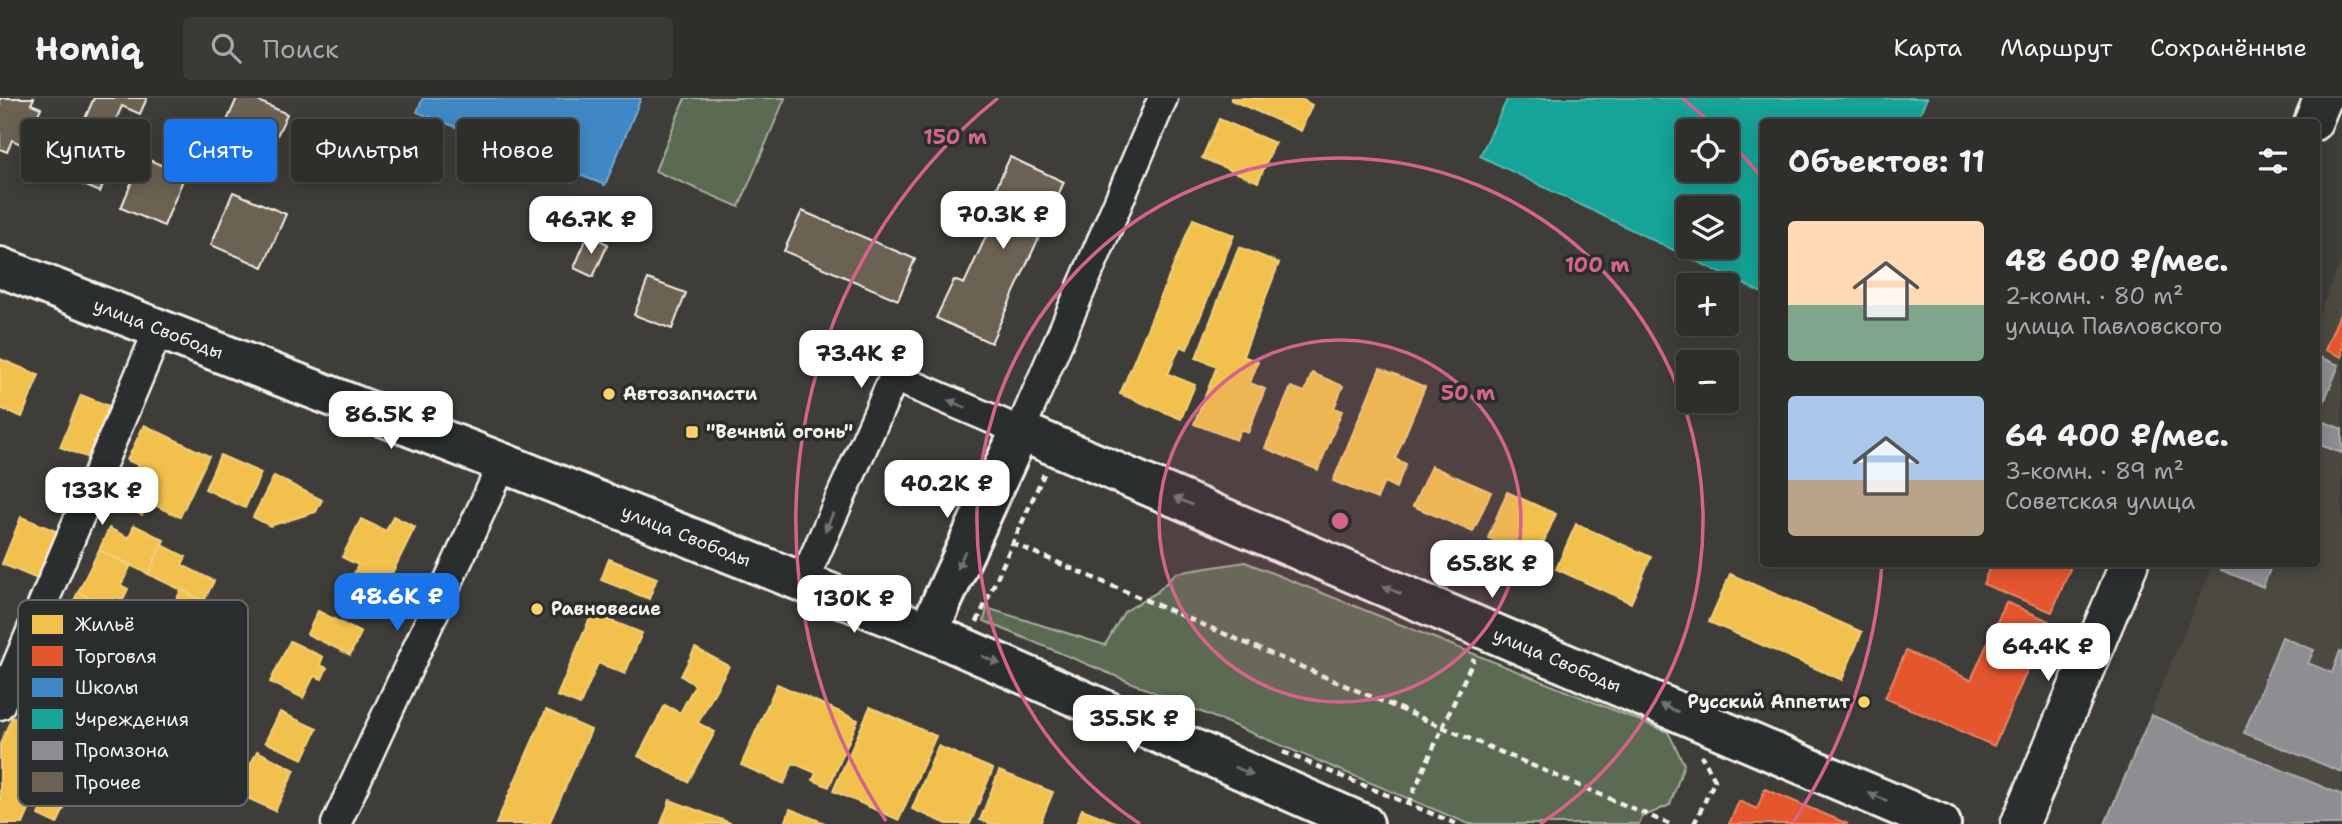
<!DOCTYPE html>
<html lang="ru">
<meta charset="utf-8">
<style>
body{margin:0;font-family:"Shantell Sans",sans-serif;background:#3a3a37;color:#f1f3f6;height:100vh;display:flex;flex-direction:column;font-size:26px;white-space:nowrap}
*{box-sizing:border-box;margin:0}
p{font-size:23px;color:#a7a8a9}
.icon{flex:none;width:38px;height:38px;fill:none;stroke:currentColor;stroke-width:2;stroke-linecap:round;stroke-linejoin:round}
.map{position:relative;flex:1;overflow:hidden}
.side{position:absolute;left:1760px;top:21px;width:560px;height:448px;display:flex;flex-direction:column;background:#2e2e2b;border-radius:7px;box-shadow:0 4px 18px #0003,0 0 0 2px #494a47}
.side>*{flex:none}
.hud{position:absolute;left:21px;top:21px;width:665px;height:63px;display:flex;gap:14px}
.tools{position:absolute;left:1676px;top:21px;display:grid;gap:14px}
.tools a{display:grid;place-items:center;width:63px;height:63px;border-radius:7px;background:#2e2e2b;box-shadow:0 4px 18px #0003,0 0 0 2px #494a47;font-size:35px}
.price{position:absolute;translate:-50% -60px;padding:0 16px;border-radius:14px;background:#fff;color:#222;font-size:23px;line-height:46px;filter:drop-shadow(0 2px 4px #0008)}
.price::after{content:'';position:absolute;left:50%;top:42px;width:21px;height:16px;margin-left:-10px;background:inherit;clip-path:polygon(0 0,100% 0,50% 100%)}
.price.active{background:#1a73e8;color:#fff}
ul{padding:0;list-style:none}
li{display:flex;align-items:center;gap:21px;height:175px;padding:0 28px}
li span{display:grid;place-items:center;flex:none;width:196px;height:140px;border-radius:7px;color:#555}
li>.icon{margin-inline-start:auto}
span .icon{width:84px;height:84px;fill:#fffc;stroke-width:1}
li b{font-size:30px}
h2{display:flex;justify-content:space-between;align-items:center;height:84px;padding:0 28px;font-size:30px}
.pill{padding:0 24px;border-radius:7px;background:#2e2e2b;box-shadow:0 4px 18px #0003,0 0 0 2px #494a47;font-size:24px;line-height:63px}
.pill.active{background:#1a73e8;color:#fff}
header{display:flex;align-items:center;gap:42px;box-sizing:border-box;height:98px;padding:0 35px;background:#2e2e2b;border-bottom:2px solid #494a47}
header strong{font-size:33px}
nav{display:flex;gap:38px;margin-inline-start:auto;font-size:24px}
.search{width:490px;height:63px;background:#3a3a37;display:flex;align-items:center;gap:18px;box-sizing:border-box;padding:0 24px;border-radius:7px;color:#a7a8a9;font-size:26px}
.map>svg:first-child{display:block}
</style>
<header>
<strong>Homiq</strong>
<div class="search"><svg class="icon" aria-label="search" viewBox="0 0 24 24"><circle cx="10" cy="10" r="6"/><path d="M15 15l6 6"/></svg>Поиск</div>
<nav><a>Карта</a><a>Маршрут</a><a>Сохранённые</a></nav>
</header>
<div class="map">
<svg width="2342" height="726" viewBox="0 0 2342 726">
<rect width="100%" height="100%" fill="#3e3d39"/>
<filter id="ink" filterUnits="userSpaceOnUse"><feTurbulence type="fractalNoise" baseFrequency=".0143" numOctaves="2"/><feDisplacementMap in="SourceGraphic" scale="14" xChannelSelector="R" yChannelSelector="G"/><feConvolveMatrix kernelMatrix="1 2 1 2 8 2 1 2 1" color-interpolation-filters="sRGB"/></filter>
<g filter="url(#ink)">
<path fill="#4c4841" d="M 2342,161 L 2342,726 L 2103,726 L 2213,466 L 2317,466 L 2317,220 Z"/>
<path fill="#5b6a52" stroke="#a8ae9d" stroke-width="2" d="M 685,0 L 785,0 L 739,109 L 655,73 Z
M 1245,464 L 1668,634 L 1684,666 L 1670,707 L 1642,719 L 1639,726 L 1469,726 L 984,523 L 987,510 L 1105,547 L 1124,514 L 1157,494 L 1176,475 Z"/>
<path fill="#f2c14e" stroke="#f3cf7c" stroke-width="2" d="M 1231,0 L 1299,0 L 1312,7 L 1301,33 L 1231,2 Z
M 1219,21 L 1275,45 L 1258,84 L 1202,60 Z
M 1193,121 L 1234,137 L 1187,251 L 1180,248 L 1168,276 L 1195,287 L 1181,321 L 1120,296 Z
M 1239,149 L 1279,165 L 1243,258 L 1258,264 L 1250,285 L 1265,291 L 1248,335 L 1240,332 L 1236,342 L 1194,326 L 1217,268 L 1196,260 Z
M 0,261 L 39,277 L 22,319 L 0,310 Z
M 1380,270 L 1425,289 L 1395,361 L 1406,366 L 1396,390 L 1384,384 L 1377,401 L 1333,383 Z
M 1312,275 L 1343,288 L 1334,310 L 1342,313 L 1318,372 L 1265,350 L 1291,289 L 1305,294 Z
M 81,297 L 122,313 L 101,365 L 60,349 Z
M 144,327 L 209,358 L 180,419 L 148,404 L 142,417 L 119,406 L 138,367 L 127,362 Z
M 220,357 L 261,375 L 245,410 L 205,391 Z
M 1431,368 L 1491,394 L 1473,434 L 1413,408 Z
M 274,378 L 322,402 L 316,414 L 270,428 L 253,419 Z
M 1507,394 L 1556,416 L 1536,461 L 1488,440 Z
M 393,418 L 415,429 L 371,518 L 352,508 L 361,489 L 350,483 L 358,467 L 342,459 L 361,421 L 386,433 Z
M 21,419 L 61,435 L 42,483 L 2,466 Z
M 1576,426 L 1651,459 L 1631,505 L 1556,471 Z
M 134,427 L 164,442 L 148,476 L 99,452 L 109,430 L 129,440 Z
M 162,447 L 186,459 L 182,467 L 214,483 L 204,503 L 148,476 Z
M 99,452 L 131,467 L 121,487 L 128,491 L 123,502 L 116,499 L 111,510 L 78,494 Z
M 609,461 L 657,480 L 649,501 L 601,482 Z
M 1730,476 L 1862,534 L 1842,582 L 1709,524 Z
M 181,492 L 204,503 L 168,578 L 145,567 Z
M 78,494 L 111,510 L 106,519 L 115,523 L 107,539 L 112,541 L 68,633 L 46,623 L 54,607 L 22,591 L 53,526 L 61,530 Z
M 318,513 L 361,535 L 350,557 L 307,536 Z
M 592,515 L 642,535 L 625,576 L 598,565 L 580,607 L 557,598 Z
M 290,543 L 323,559 L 320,567 L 327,570 L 322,581 L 314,578 L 303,600 L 270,584 Z
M 695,550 L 729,568 L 698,625 L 715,634 L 688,684 L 638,658 L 665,607 L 680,615 L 695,587 L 681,578 Z
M 777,586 L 858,622 L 829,689 L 813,682 L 816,675 L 793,665 L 784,686 L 741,667 Z
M 870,609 L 936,638 L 899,722 L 833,693 Z
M 546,612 L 591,632 L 549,726 L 496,726 Z
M 280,614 L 317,631 L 303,661 L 265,644 Z
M 12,619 L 61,640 L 23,726 L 0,726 L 0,646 Z
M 938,648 L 993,671 L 970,726 L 947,726 L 912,711 Z
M 69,649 L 89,658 L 57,726 L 38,717 Z
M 257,653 L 295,672 L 275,713 L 237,695 Z
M 999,673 L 1053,694 L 1040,726 L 991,726 L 980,722 Z
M 670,702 L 733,726 L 661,726 Z
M 790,711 L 827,726 L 785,726 Z
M 1082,711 L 1120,726 L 1076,726 Z"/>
<path fill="#e4572e" stroke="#e98566" stroke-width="2" d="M 2342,211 L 2342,259 L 2325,252 Z
M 1991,466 L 2072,466 L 2052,514 L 1983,486 Z
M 2006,504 L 2049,523 L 1994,648 L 1885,600 L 1906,553 L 1971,582 Z
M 1765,691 L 1848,726 L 1729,726 L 1739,703 L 1757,711 Z"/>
<path fill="#3f88c5" stroke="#75a8d0" stroke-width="2" d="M 423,0 L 641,0 L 605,87 L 417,14 Z"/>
<path fill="#17a398" stroke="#59bab0" stroke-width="2" fill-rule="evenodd" d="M 1508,0 L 1927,0 L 1916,24 L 1764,24 L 1764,196 L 1480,58 ZM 1689,33 L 1727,33 L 1727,72 L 1689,72 ZM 1689,110 L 1727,110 L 1727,149 L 1689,149 Z"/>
<path fill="#8d8d92" stroke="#acabac" stroke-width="2" d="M 2317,258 L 2339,267 L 2317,321 Z
M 2317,321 L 2342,331 L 2342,355 L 2320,347 L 2317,355 Z
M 2224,466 L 2272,466 L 2263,489 L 2221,472 Z
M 2282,539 L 2314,552 L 2308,565 L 2332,575 L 2340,553 L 2342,554 L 2342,674 L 2244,635 Z
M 2151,617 L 2342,697 L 2342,726 L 2105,726 Z"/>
<path fill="#6c6253" stroke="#f4f1e8" stroke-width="2" d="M 0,0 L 34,0 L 31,6 L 41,10 L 23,47 L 12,42 L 7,54 L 0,51 Z
M 94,0 L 147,0 L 140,16 L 122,8 L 100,57 L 113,63 L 100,94 L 60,77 Z
M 237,0 L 252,0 L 287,16 L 266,62 L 219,41 Z
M 142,59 L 185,77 L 164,128 L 121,110 Z
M 1010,59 L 1064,84 L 991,245 L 936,220 L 954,182 L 964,186 L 1002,104 L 992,99 Z
M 233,94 L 286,116 L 263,169 L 211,147 Z
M 802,113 L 915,161 L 898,202 L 784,153 Z
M 588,137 L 608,146 L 593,179 L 574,170 Z
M 648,181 L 686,195 L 672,231 L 634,217 Z"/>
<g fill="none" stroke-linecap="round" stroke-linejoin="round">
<g stroke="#f4f1e8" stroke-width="33">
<path id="minor" d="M 803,484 L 894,279 L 1020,333 L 1163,0
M 0,607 L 159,231
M 336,726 L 503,365"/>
</g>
<g stroke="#f4f1e8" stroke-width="42">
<path id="tertiary" d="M 2313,24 L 2323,0
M 2020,726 L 2129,466"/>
</g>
<g stroke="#f4f1e8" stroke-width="44">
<g id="secondary">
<path id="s1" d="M 0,169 L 503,365 L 928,534 L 1364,726"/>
<path id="s2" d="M 928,534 L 1020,333 L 1941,726"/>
</g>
</g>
<path stroke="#f4f1e8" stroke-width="4.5" stroke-dasharray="7 5" stroke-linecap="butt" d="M 1012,445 L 1669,726
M 977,524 L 1044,376
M 1283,654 L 1457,726
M 1408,706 L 1474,560
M 1694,726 L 1715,682 L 1701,657"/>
<use href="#minor" stroke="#2a2d2e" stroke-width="28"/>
<use href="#tertiary" stroke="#2a2d2e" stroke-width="37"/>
<use href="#secondary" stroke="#2a2d2e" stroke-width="38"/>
</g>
<defs><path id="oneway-solid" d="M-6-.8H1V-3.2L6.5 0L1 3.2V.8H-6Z" transform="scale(1.75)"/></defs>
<g fill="#71726f">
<use href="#oneway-solid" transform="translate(957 306) rotate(-157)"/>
<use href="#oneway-solid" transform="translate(1183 403) rotate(-157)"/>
<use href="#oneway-solid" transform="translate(829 424) rotate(114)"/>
<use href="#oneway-solid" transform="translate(961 462) rotate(114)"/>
<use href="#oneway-solid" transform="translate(1392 492) rotate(-157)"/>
<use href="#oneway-solid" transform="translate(991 562) rotate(24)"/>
<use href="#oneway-solid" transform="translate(1669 610) rotate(-157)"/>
<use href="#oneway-solid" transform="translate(1244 673) rotate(24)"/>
<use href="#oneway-solid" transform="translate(1878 699) rotate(-157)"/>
</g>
</g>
<circle cx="1340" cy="423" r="181" fill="#d4648c" fill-opacity=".12"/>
<g fill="none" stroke="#d4648c" stroke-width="3.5">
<circle cx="1340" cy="423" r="181"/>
<path d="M1140 726A363 363 0 1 1 1540 726"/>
<path d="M1882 466A544 544 0 0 1 1794 723M886 723A544 544 0 0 1 998 0M1682 0A544 544 0 0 1 1718 32M1728 42A544 544 0 0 1 1763 81"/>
</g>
<g fill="#ffd166" stroke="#2a2d2e" stroke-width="2.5">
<circle cx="609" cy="296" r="7"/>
<rect x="685" y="327" width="14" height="14" rx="3.5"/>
<circle cx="537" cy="511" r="7"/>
<circle cx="1864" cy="604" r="7"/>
</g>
<g text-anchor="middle" stroke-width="7" stroke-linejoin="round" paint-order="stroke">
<g font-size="18" fill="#f4f1e8" stroke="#2a2d2e">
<text dy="6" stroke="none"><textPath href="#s1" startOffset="170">улица Свободы</textPath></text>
<text dy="6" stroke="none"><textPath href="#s1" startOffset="737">улица Свободы</textPath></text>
<text dy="6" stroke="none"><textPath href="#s2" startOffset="805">улица Свободы</textPath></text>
</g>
<g font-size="18" font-weight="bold" fill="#f4f1e8" stroke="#2a2d2e" text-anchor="start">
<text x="623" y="302">Автозапчасти</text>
<text x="706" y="340">"Вечный огонь"</text>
<text x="551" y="517">Равновесие</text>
<text x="1850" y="610" text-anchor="end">Русский Аппетит</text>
</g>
</g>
<rect x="18" y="502" width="230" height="206" rx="10" fill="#2a2d2e" stroke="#676866" stroke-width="2"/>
<rect x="32" y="517" width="31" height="19" fill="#f2c14e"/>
<rect x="32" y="548" width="31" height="20" fill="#e4572e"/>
<rect x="32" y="580" width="31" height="19" fill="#3f88c5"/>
<rect x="32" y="611" width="31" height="20" fill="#17a398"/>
<rect x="32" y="643" width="31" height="19" fill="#8d8d92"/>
<rect x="32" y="674" width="31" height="20" fill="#6c6253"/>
<g font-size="19" fill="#f4f1e8">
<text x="75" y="533">Жильё</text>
<text x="75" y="565">Торговля</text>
<text x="75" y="596">Школы</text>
<text x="75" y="628">Учреждения</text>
<text x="75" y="659">Промзона</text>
<text x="75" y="691">Прочее</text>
</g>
<circle cx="1340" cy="423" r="10" fill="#d4648c" stroke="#2a2d2e" stroke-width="3.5"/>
<g font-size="21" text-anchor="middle" font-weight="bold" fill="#d4648c" stroke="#2a2d2e" stroke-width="7" stroke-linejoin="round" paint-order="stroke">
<text x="955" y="46">150 m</text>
<text x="1597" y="174">100 m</text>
<text x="1468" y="302">50 m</text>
</g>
</svg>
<div class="tools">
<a><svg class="icon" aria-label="locate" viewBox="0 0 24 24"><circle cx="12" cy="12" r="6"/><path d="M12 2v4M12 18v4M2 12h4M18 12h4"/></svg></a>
<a><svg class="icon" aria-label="layers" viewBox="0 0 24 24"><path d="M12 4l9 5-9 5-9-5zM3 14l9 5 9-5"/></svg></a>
<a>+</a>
<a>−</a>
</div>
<b class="price" style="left:1003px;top:153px">70.3K ₽</b>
<b class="price" style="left:591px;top:158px">46.7K ₽</b>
<b class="price" style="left:861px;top:292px">73.4K ₽</b>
<b class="price" style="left:391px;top:353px">86.5K ₽</b>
<b class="price" style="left:947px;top:422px">40.2K ₽</b>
<b class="price" style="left:102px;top:429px">133K ₽</b>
<b class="price" style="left:1492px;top:502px">65.8K ₽</b>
<b class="price active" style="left:397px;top:535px">48.6K ₽</b>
<b class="price" style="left:854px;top:537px">130K ₽</b>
<b class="price" style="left:2048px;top:585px">64.4K ₽</b>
<b class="price" style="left:1134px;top:657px">35.5K ₽</b>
<div class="hud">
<a class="pill">Купить</a>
<a class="pill active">Снять</a>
<a class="pill">Фильтры</a>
<a class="pill">Новое</a>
</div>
<section class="side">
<h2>Объектов: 11<svg class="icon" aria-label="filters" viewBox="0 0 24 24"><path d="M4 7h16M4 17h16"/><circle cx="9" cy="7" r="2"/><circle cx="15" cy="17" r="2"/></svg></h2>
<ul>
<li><span style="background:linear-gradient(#ffd9b3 60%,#7fa58c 0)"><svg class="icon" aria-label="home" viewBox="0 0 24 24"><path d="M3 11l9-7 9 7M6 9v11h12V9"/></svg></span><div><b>48 600 ₽/мес.</b><p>2-комн. · 80 m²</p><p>улица Павловского</p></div></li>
<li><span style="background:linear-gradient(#a9c7e8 60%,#b9a48a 0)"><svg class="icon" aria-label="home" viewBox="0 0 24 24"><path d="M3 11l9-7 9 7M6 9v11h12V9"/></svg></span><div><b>64 400 ₽/мес.</b><p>3-комн. · 89 m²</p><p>Советская улица</p></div></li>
</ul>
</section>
</div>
